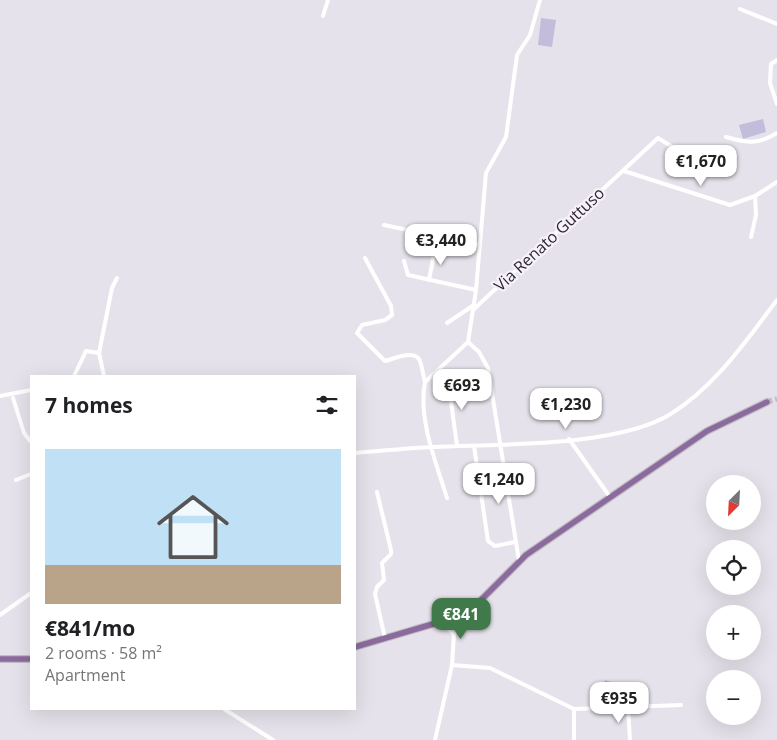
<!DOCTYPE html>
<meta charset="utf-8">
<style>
body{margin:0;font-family:"Open Sans",sans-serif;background:#f2f2f2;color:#202124;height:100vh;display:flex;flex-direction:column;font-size:19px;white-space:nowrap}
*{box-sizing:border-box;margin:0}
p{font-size:16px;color:#757577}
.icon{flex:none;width:28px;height:28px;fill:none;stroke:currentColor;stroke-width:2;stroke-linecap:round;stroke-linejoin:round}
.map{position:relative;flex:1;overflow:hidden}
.panel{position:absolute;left:30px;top:375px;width:326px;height:335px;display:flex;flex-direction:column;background:#fff;border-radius:0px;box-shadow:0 5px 20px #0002}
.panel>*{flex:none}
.needle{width:32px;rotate:204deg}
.controls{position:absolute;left:706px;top:475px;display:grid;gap:10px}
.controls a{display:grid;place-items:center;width:55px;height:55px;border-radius:50%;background:#fff;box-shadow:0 5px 20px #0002;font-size:25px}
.price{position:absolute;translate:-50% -42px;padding:0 11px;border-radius:10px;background:#fff;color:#222;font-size:16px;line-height:32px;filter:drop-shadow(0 1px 2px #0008)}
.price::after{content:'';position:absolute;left:50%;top:30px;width:15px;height:11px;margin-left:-8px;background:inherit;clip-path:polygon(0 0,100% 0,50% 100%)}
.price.on{background:#407a4a;color:#fff}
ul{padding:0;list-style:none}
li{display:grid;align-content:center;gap:10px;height:265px;padding:0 15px}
li span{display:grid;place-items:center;height:155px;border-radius:0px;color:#555}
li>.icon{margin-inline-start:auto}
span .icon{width:90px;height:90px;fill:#fffc;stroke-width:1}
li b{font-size:21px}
h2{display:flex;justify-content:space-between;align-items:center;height:60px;padding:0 15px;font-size:21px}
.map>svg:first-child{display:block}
</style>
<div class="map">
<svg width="777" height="740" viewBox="0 0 777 740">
<rect width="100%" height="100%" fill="#e6e2eb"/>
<path fill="#c2bddb" d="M 541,18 L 556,20 L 552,47 L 538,45 Z
M 763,119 L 766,132 L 743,139 L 739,125 Z
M 605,680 L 623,686 L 619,697 L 601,692 Z"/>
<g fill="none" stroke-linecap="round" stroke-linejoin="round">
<path stroke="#c2bcc8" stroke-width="5.5" stroke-dasharray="5.5 3" stroke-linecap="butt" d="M 767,402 L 777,399"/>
<g stroke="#c2bdc4" stroke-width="8">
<path id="primary" d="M 355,647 L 450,619 L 471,610 L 526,555 L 707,431 L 767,402
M 0,659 L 31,659"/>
</g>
<path stroke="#fff" stroke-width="4" d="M 740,9 L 777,24
M 323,16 L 328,0
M 777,60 L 771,64 L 770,83 L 777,104
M 726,137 C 747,143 758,145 777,133
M 624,171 L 730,205 L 755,196 L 777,182
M 384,225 L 480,245
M 751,237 L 756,215 L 755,196
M 365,258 L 391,306 L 392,315 L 385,320 L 362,325 L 357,333 L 385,361 C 393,359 412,350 419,359 C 422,364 423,376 425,382
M 404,261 L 408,275 L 476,290
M 429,280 L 435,249
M 474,309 L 658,138 L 674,148
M 447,323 L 474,305
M 468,342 L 479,352 L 488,368 L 519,561
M 74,376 L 86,351 L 99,353
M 104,376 L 99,353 L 112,288 L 117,278
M 448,379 L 457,446
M 0,396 L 31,390
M 13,398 L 24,433 L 31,442
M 569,439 L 610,497
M 474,446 L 488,541 L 495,546 L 515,542
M 355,453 C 381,451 408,448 434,447 C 498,444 615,447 669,415 C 714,388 746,341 777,300
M 16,480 L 31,474
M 377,492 L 391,550 L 391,554 L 382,563 L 384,580 L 377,587 L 375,594 L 385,638
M 447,498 C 436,462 418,420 425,382 L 468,342 L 476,290 L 486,173 L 506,137 L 517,55 L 530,35 L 540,0
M 0,615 L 31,593
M 440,623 L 446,626 L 454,634 L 457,626 L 469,612
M 451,629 L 450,619 L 455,630
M 452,665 L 490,668 L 574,709 L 681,705
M 628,707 L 630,740
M 224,709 L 273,740
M 435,740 L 452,665 L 454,634
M 574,740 L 574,709"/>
<use href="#primary" stroke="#8b6b9d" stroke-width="5.5"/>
</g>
<g text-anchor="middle" stroke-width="4.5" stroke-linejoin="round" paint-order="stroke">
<g font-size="16" fill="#32243b" stroke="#f5f3f8">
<text transform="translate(549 239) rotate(-43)" y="6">Via Renato Guttuso</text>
</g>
</g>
</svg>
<div class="controls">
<a><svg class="needle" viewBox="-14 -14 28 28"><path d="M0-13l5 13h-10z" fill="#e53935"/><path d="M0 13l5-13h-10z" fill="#757577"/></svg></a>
<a><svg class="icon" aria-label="locate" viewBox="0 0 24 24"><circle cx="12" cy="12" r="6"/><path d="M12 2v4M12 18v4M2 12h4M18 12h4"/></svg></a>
<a>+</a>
<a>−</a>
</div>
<b class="price" style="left:701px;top:187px">€1,670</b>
<b class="price" style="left:441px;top:266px">€3,440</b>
<b class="price" style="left:462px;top:411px">€693</b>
<b class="price" style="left:566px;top:430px">€1,230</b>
<b class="price" style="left:499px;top:505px">€1,240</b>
<b class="price on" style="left:461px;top:640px">€841</b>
<b class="price" style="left:619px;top:724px">€935</b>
<section class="panel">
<h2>7 homes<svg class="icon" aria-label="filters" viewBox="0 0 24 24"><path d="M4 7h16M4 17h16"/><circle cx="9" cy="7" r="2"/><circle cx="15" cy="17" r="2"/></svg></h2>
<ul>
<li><span style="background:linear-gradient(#bfe0f5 75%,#b9a48a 0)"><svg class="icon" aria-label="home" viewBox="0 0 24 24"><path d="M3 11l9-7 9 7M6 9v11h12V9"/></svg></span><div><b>€841/mo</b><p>2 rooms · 58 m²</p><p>Apartment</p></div></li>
</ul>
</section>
</div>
